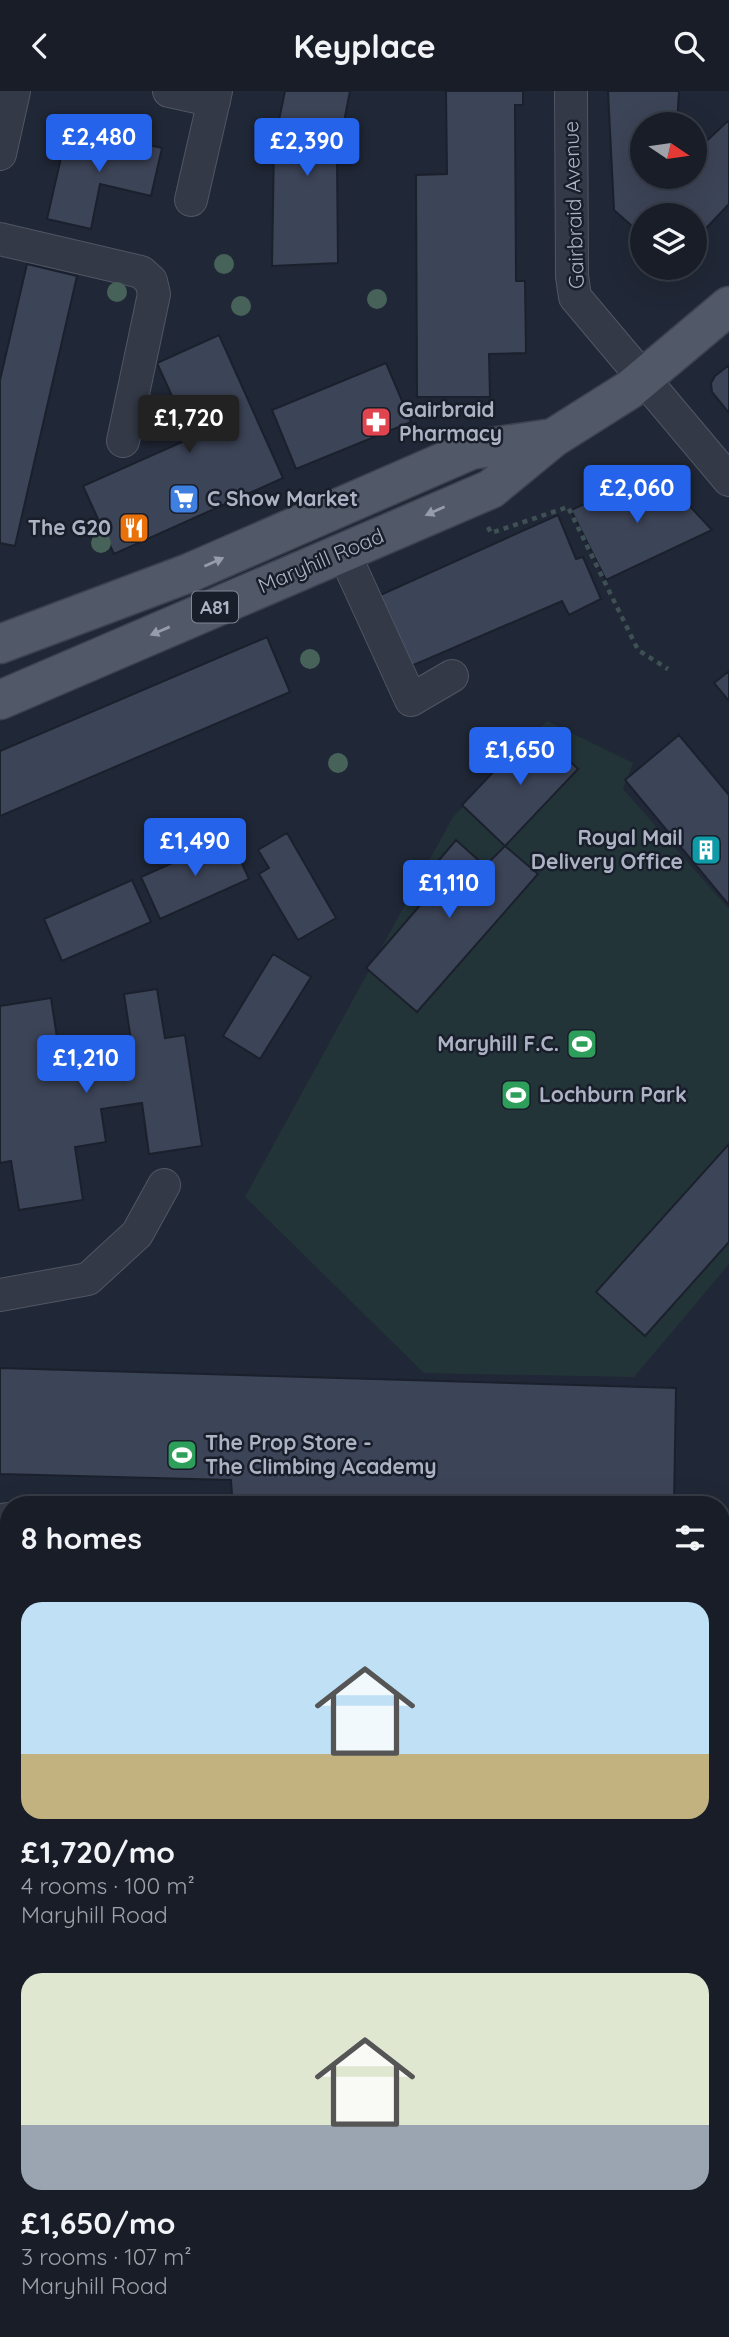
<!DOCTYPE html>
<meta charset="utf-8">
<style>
body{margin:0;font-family:Quicksand,sans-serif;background:#252a34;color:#f1f3f6;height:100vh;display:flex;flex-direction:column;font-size:26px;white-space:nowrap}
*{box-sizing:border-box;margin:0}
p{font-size:23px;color:#9fa2a8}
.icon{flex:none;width:38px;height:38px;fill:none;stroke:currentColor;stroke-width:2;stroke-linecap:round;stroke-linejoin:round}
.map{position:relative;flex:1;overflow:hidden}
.details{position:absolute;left:0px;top:1405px;width:730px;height:842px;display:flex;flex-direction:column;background:#181d28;border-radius:28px 28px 0 0;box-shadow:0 7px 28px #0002,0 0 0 2px #363b45}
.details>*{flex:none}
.needle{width:46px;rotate:103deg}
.fabs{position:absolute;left:630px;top:21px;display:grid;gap:14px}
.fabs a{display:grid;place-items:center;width:77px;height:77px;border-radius:50%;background:#181d28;box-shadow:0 7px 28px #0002,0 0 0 2px #363b45;font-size:35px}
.price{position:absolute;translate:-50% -60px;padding:0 16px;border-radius:7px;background:#2563eb;color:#fff;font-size:23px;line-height:46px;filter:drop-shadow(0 2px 4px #0008)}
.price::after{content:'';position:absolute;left:50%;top:42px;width:21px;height:16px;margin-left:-10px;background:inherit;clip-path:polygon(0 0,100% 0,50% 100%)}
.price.on{background:#222;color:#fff}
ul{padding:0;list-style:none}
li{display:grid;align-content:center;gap:14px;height:371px;padding:0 21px}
li span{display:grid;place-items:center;height:217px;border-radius:21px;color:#555}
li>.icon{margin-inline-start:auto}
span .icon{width:126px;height:126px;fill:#fffc;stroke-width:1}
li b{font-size:30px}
h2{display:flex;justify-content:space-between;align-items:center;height:84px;padding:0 21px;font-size:30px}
header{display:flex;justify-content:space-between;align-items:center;height:91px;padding:0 21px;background:#181d28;font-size:32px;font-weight:800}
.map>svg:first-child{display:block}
</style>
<header><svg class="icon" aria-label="back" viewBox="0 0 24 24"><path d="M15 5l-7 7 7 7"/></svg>Keyplace<svg class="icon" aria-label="search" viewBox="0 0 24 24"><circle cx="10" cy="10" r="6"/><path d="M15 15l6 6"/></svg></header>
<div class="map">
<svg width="729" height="2246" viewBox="0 0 729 2246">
<rect width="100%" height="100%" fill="#202736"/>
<path fill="#233438" d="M 547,630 L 633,672 L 623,698 L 729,818 L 729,1173 L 634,1286 L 424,1282 L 245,1106 L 453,726 Z
M 729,1691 L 729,1742 L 721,1746 L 721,1695 Z
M 0,1804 L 9,1804 L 9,1896 L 0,1896 Z
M 729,1883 L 729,2246 L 589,2246 L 584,2238 L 721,2238 L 721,1886 Z
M 9,2026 L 9,2183 L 0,2188 L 0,2029 Z"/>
<path fill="#33405e" d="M 729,1782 L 729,1883 L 721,1886 L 721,1786 Z
M 0,1933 L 9,1933 L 9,2001 L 0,2001 Z"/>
<path fill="#3c4457" stroke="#1b202d" stroke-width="2" d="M 285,0 L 350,0 L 337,67 L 338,172 L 272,175 L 274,53 Z
M 446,0 L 523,0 L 523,14 L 515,14 L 516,190 L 525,190 L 526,262 L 489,263 L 490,306 L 417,306 L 416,84 L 447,83 Z
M 608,0 L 679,0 L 677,33 L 642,33 L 642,86 L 695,86 L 695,61 L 729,29 L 729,113 L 695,149 L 695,124 L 642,124 L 642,144 L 614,119 Z
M 68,36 L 162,57 L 151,105 L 100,93 L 91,138 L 47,128 Z
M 27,173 L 77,185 L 15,455 L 0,452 L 0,289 Z
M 219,244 L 283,387 L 114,463 L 83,395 L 191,347 L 157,272 Z
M 386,272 L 411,331 L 296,378 L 272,319 Z
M 729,274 L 729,322 L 712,301 L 711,292 L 715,285 Z
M 660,380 L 674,412 L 683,408 L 712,439 L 606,489 L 571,419 Z
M 558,424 L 576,468 L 583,466 L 601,508 L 569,524 L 562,510 L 409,576 L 376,506 Z
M 267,546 L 290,601 L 0,725 L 0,660 Z
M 729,580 L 729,610 L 714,592 Z
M 535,637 L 578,678 L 505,755 L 462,714 Z
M 679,644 L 729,704 L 729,814 L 625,689 Z
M 287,742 L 336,827 L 298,849 L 259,783 L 269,777 L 258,759 Z
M 230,746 L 249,788 L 160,828 L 141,786 Z
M 456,749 L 485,775 L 505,755 L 538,783 L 417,921 L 366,877 L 422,812 L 411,802 Z
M 132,789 L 151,831 L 62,870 L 44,828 Z
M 273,863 L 311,886 L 260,968 L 223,945 Z
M 157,898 L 165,947 L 185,944 L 202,1055 L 149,1063 L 142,1012 L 101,1018 L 106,1051 L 75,1056 L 83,1109 L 19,1119 L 11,1070 L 0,1072 L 0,915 L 51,907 L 59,960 L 131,949 L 124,903 Z
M 729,1053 L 729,1151 L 645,1245 L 596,1201 Z
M 0,1277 L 676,1297 L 674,1414 L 232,1404 L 231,1389 L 0,1383 Z
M 721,1461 L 723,1461 L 721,1576 Z
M 0,1573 L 9,1573 L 9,1783 L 0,1783 Z
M 121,2238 L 168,2238 L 171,2246 L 100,2246 Z
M 202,2238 L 287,2238 L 254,2246 L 203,2246 Z"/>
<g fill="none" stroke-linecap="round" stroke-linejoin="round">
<g stroke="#515665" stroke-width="34">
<path id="minor" d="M 169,0 L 214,10
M 571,0 L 572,185 L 575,206 L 729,389
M 0,63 L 14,0
M 191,109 L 216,0
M 0,148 L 141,181 L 151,190 L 154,203 L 123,350
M 343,460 L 411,609 L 452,585
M 0,1204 L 88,1188 L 137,1143 L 164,1094
M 0,1429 L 9,1428
M 721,1439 L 729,1439
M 721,1681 L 729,1677
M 0,2233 L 9,2230
M 549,2238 L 554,2246"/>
</g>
<g stroke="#3d4250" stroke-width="41">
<path id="major" d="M 0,553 L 189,482 L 471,359 L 553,347
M 0,609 L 491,398 L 553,347 L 629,299 L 729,215"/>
</g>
<path stroke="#3f5055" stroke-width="4.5" stroke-dasharray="5 5" stroke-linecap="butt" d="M 488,436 L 491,442 L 568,416 L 638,559 L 668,578
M 721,1767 L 729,1763
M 0,1923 L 9,1923
M 721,2088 L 729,2084
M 721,2103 L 729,2105"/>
<use href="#minor" stroke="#333947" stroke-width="32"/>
<use href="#major" stroke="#515867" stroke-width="38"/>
</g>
<g fill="#466259">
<circle cx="224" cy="173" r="10"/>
<circle cx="117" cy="201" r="10"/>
<circle cx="377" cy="208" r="10"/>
<circle cx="241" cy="215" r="10"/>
<circle cx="101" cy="452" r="10"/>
<circle cx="310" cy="568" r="10"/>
<circle cx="338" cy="672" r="10"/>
</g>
<defs><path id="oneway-solid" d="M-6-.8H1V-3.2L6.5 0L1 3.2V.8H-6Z" transform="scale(1.75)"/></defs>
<g fill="#969cad">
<use href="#oneway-solid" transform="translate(435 420) rotate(156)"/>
<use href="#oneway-solid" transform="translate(214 471) rotate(-24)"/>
<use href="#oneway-solid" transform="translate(160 540) rotate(157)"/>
</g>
<defs>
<g id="pharmacy-square" transform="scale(1.575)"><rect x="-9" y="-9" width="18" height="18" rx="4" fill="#e0444e" stroke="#191e2b"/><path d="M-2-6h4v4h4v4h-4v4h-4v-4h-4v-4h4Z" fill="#fff"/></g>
<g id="supermarket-square" transform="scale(1.575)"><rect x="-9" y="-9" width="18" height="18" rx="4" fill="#3f7fe0" stroke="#191e2b"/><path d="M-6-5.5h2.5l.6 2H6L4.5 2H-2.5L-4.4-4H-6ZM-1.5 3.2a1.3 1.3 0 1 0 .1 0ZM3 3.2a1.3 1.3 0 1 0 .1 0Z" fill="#fff"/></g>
<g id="restaurant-square" transform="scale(1.575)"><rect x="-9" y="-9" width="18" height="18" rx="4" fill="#e8710a" stroke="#191e2b"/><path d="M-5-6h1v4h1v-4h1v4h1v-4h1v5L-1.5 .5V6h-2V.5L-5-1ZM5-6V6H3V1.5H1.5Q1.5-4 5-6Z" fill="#fff"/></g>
<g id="building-square" transform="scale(1.575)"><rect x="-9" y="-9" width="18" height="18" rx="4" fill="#0f9aa8" stroke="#191e2b"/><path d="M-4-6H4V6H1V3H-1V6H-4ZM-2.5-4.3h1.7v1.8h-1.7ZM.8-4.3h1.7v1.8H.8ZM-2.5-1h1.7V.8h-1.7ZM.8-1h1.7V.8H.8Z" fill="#fff"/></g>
<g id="stadium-square" transform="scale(1.575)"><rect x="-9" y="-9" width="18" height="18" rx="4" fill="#2e9e5b" stroke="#191e2b"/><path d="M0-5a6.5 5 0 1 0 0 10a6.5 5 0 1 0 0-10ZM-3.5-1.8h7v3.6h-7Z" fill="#fff"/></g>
</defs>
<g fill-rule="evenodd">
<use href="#pharmacy-square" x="376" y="331"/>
<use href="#supermarket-square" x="184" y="408"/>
<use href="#restaurant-square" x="134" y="437"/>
<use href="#building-square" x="706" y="759"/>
<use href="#stadium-square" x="582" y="953"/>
<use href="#stadium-square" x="516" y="1004"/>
<use href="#stadium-square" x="182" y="1364"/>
</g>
<g text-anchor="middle" stroke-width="5" stroke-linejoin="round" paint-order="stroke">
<rect fill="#191e2b" stroke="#818696" stroke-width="2" x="192" y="500.5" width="46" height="31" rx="5"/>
<g font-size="19" font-weight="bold" fill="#adb3c4">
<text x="215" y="523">A81</text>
</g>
<g font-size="21" fill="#adb3c4" stroke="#191e2b">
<text transform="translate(574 114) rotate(-92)" y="7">Gairbraid Avenue</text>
<text transform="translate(321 470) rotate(-23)" y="7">Maryhill Road</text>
</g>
<g font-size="21" font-weight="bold" fill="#adb3c4" stroke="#191e2b" text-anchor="start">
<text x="399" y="326">Gairbraid<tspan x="399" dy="24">Pharmacy</tspan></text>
<text x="207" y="415">C Show Market</text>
<text x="111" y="444" text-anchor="end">The G20</text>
<text x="683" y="754" text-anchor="end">Royal Mail<tspan x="683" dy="24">Delivery Office</tspan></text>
<text x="559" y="960" text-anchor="end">Maryhill F.C.</text>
<text x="539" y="1011">Lochburn Park</text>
<text x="205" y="1359">The Prop Store -<tspan x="205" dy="24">The Climbing Academy</tspan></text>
</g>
</g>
</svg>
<div class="fabs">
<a><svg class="needle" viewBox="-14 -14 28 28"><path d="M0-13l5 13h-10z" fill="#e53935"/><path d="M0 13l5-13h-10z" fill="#9fa2a8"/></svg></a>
<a><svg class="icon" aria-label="layers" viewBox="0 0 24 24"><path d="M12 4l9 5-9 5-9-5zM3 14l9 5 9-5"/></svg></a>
</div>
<b class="price" style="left:99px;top:83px">£2,480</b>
<b class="price" style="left:307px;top:87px">£2,390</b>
<b class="price on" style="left:189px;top:364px">£1,720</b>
<b class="price" style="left:637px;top:434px">£2,060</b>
<b class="price" style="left:520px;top:696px">£1,650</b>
<b class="price" style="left:195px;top:787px">£1,490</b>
<b class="price" style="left:449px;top:829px">£1,110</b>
<b class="price" style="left:86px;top:1004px">£1,210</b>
<section class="details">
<h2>8 homes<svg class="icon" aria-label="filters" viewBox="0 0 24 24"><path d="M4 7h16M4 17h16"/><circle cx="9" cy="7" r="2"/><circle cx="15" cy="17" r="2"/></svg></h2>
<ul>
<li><span style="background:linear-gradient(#bfe0f5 70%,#c2b280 0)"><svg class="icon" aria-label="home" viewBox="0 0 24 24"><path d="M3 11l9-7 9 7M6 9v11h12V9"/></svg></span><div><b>£1,720/mo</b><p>4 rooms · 100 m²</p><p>Maryhill Road</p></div></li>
<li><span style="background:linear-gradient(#dfe7d0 70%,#9aa5b1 0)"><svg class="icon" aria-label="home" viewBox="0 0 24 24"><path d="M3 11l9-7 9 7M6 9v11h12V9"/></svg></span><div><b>£1,650/mo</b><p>3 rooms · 107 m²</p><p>Maryhill Road</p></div></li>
</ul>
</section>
</div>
